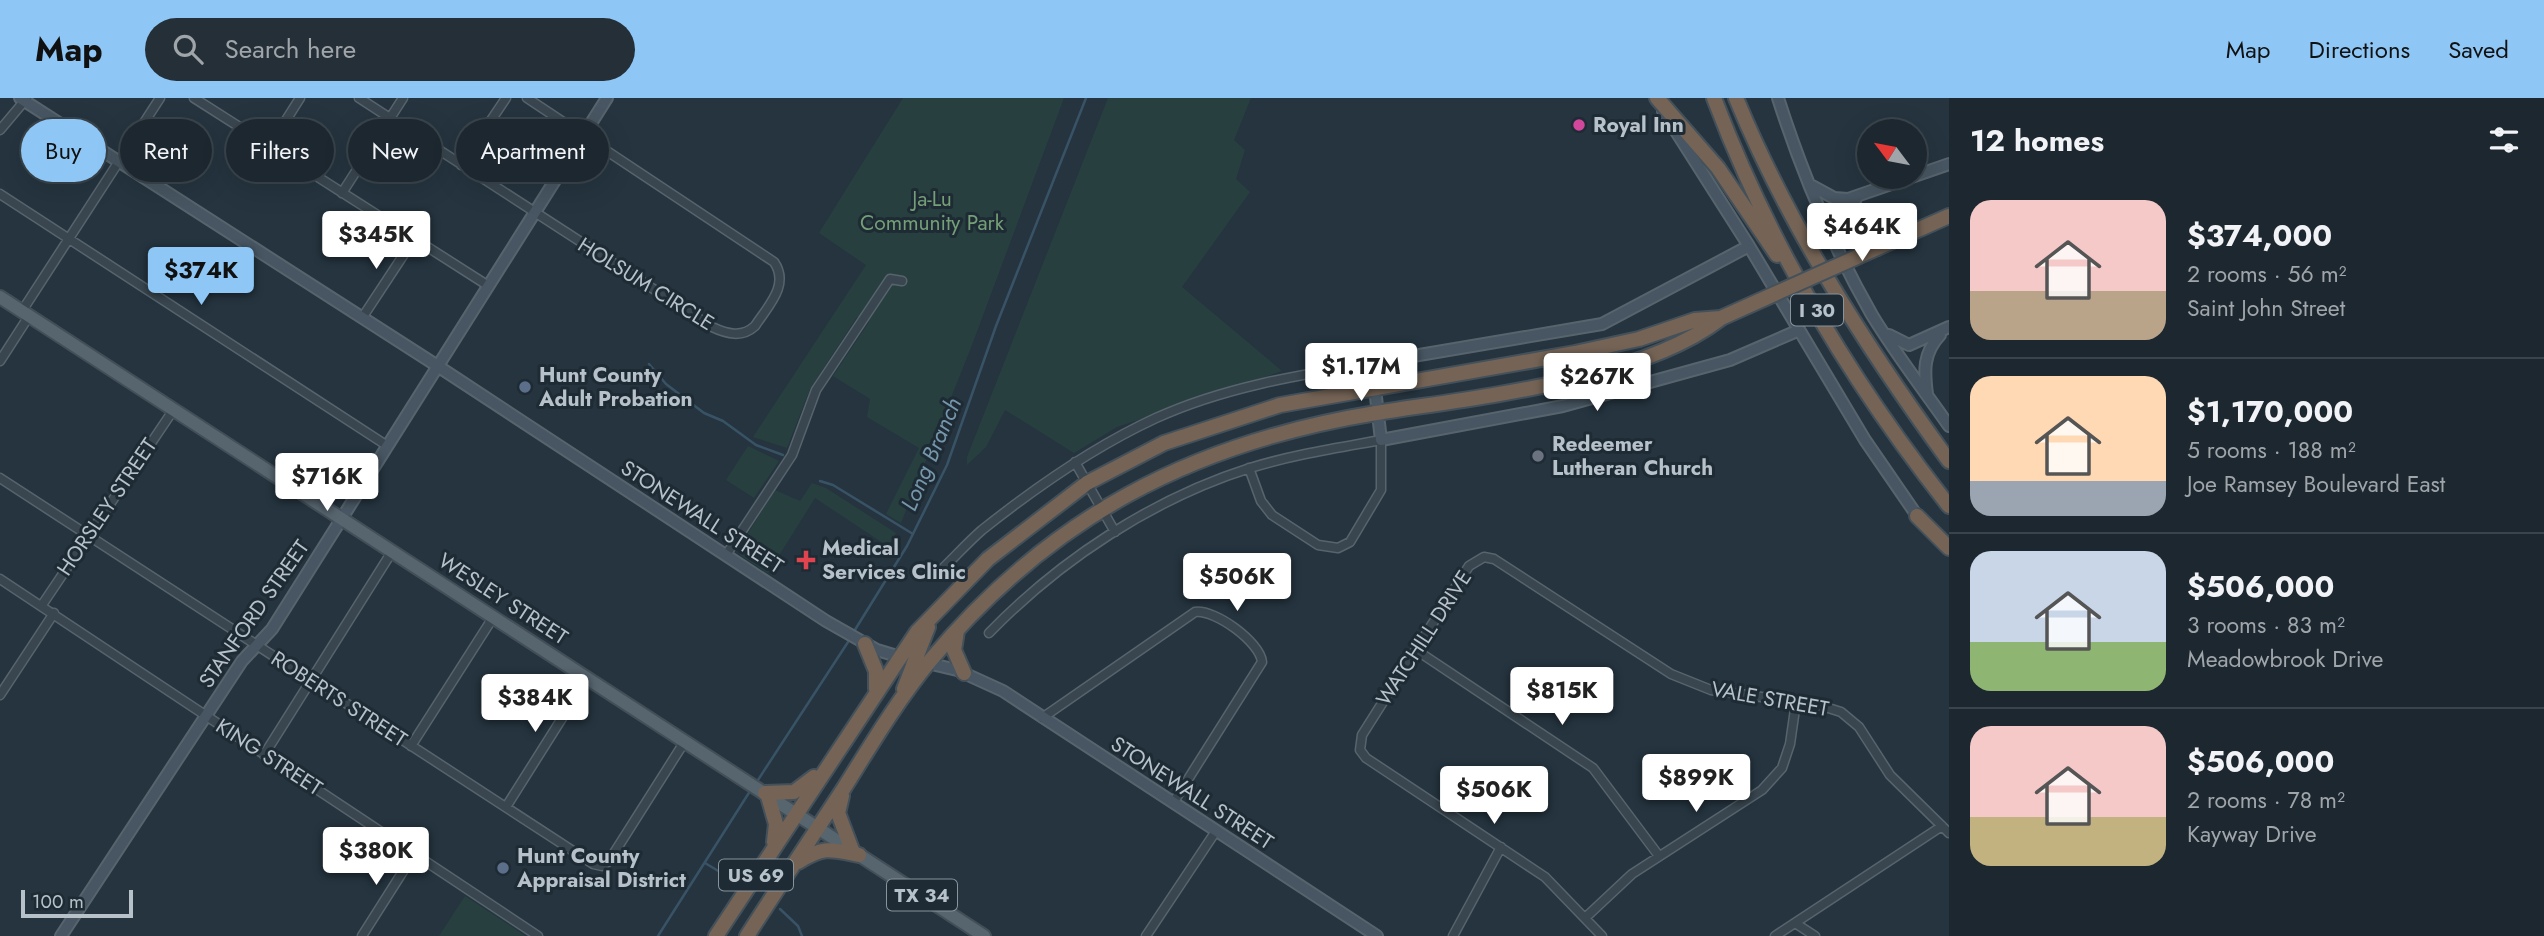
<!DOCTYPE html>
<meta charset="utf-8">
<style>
body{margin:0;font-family:Jost,sans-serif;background:#252f37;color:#f1f3f6;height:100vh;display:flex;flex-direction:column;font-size:26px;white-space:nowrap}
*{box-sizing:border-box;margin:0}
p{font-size:23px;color:#a0a5aa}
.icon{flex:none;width:38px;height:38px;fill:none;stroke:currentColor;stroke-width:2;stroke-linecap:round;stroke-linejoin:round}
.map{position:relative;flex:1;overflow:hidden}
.drawer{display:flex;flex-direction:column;background:#1c272f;width:595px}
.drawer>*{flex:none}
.top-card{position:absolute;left:21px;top:21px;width:665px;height:63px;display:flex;gap:14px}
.needle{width:46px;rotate:302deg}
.controls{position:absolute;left:1857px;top:21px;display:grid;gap:14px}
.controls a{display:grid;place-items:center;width:70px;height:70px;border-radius:50%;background:#1c272f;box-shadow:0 7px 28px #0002,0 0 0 2px #3a444b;font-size:35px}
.scale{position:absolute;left:21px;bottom:18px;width:112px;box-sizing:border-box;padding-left:7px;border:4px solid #b6c1ca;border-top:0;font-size:19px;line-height:24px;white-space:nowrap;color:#b6c1ca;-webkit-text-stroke:5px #1e2b34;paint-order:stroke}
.price{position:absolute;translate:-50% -60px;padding:0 16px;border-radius:7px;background:#fff;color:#222;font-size:23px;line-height:46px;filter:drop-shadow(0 2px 4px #0008)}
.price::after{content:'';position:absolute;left:50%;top:42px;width:21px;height:16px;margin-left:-10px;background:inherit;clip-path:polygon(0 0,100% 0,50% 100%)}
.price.current{background:#8ec7f6;color:#111}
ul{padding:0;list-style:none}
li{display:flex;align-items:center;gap:21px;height:175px;padding:0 21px}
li+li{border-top:2px solid #3a444b}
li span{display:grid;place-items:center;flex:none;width:196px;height:140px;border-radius:21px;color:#555}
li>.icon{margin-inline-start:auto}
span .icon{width:84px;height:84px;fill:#fffc;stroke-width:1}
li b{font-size:30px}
h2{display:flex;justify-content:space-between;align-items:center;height:84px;padding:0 21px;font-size:30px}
.chip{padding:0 24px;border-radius:32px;background:#1c272f;box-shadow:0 7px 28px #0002,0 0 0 2px #3a444b;font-size:24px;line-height:63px}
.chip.current{background:#8ec7f6;color:#111}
header{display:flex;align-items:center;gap:42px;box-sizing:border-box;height:98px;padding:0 35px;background:#8ec7f6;color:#111}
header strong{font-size:33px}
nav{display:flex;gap:38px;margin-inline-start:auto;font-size:24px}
.search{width:490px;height:63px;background:#252f37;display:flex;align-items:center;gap:18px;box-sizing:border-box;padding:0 24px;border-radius:38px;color:#a0a5aa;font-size:26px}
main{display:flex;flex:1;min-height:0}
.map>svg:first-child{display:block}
</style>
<header>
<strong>Map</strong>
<div class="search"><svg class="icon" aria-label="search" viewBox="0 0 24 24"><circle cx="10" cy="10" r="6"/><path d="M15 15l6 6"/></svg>Search here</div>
<nav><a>Map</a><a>Directions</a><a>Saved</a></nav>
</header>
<main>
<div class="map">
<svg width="1949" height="838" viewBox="0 0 1949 838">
<rect width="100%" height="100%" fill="#25343f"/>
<path fill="#27403f" d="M 903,0 L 1064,0 L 972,247 L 901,425 L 886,416 L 919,350 L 867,319 L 870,301 L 833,278 L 869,224 L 857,219 L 810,291 L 787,350 L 753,339 L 866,167 L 819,135 Z
M 1108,0 L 1251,0 L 1234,42 L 1245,52 L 1236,81 L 1250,94 L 1182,189 L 1282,273 L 1117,329 L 1074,355 L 1005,312 L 986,349 L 967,367 L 967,359 Z
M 748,348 L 779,363 L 754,400 L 726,382 Z
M 812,385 L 826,390 L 896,435 L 889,449 L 815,400 L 768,475 L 740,457 L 739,450 L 775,392 L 800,403 Z
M 465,798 L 526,838 L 439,838 Z"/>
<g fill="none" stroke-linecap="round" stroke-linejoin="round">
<path stroke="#395366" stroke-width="2.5" d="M 649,266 L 666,286 L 704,315 L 723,323 L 756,347 L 783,357
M 820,383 L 833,387 L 913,436
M 853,535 L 907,448 L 947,367 L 996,228 L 1086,0
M 756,685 L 850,541
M 705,765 L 735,783
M 780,811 L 798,828 L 802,838
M 658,838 L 752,690"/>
<g stroke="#57646d" stroke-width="11">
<path id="street" d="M 194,0 L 487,187
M 359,0 L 712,229 C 727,236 742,240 755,228 C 768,208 790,187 774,164 L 527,0
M 0,32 L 27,0
M 269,49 L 300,0
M 461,67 L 506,0
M 342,95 L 403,0
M 0,96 L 386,347
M 22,213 L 160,0
M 362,220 L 414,141
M 0,263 L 29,218
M 1075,364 L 1115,434
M 0,380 L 593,766 L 602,768 L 609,763 L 685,643
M 726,457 L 792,357 L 816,292 L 890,181 L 902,183
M 936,477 C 952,462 966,446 982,432 C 1036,389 1093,349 1156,320 C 1224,289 1299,277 1372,265
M 0,481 L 538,838
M 42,507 L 174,311
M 989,535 C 1060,462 1152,401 1250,370 C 1292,357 1337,350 1381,342 L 1381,392 L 1350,444 L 1338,450 L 1318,447 L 1272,417 L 1261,403 L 1249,370
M 1416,552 L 1593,670 L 1659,758
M 0,597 L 54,515
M 1042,620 L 1195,514 C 1215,511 1260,544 1262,564 L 1173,705
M 411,648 L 494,518
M 264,657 L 393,452
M 506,709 L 588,579
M 1585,820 L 1632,776 L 1762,692 L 1782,670 L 1790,646 L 1796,604
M 1795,825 L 1815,838
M 362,838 L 414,756
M 1146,838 L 1216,733
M 1453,838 L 1501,749
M 1602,838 L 1545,779 L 1366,660 L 1360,652 L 1362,637 L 1469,468 L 1484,459 L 1494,461 L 1671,576 L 1711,592 L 1819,607 L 1841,614 L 1859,629 L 1890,677 L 1949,735
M 1775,838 L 1942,728"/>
</g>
<g stroke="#57646d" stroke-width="14">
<path id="secondary" d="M 20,0 L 436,267 L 826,523 L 877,552 L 907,561
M 1778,0 C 1802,75 1833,149 1872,217 C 1895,255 1923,291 1949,328
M 1663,13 L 1749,148 L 1865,342 L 1920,422
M 1812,88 L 1834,100 L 1848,101 L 1949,66
M 1834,139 C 1836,120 1840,111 1856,101
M 1749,148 L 1602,226 L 1372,265 L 1381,342 L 1563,308 L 1730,262 L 1797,233
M 1889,237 L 1909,247 L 1949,229
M 1927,296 C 1924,273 1923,255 1940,237
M 923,564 L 957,572 L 1003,593 L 1377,838
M 61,838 L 242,563 L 272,531 L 607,0"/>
</g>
<g stroke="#434f58" stroke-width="16">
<path id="primary" d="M 0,199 L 984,838"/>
</g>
<g stroke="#44515a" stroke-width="18">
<path id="highway" d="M 1657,0 L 1718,70 L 1777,157
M 1714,0 C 1769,146 1852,285 1949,408
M 1736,0 C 1789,129 1867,250 1949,363
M 1877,150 L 1949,118
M 1917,418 L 1949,450
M 957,533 L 954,552 L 964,575
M 865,546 L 876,573 L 876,591
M 904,591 L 928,529
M 765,695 L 794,694 L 814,679
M 768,698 L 776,726 L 774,744
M 842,698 L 838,715 L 852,752
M 798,764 C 824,748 830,751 859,757
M 716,838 L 917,534 L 988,461 L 1087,385 L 1164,345 L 1280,307 L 1575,255 L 1639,241 L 1695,222 L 1721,220
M 747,838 C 779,788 812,739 844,690 C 871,647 897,603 929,564 C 1049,419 1192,345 1376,315 C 1476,299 1639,283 1720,221"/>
</g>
<use href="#street" stroke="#39464f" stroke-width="8"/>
<use href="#secondary" stroke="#475662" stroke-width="10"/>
<use href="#primary" stroke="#57656f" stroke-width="12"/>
<use href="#highway" stroke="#756456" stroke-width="14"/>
<g stroke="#44515a" stroke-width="18" stroke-linecap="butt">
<path id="highway-bridge" d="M 1721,220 L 1877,150"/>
</g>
<use href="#highway-bridge" stroke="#756456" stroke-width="14"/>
</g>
<circle fill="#d1479c" stroke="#1e2b34" stroke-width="2.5" cx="1579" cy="27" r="7"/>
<g fill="#5c6f8a" stroke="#1e2b34" stroke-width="2.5">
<circle cx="525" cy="289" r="7"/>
<circle cx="503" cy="770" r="7"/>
</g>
<circle fill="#6b7280" stroke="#1e2b34" stroke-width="2.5" cx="1538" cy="358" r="7"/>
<path fill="#e0444e" stroke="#1e2b34" stroke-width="2.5" d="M802.5 451.5h7v7h7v7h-7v7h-7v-7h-7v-7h7z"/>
<g text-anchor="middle" stroke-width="6" stroke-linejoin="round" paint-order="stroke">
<g fill="#1e2b34" stroke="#88949d" stroke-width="2">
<rect x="1791" y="196.5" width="52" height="31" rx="5"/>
<rect x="719" y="761.5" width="74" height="31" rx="5"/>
<rect x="887" y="781.5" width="70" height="31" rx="5"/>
</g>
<g font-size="19" font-weight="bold" fill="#b6c1ca">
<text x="1817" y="219">I 30</text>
<text x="756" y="784">US 69</text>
<text x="922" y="804">TX 34</text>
</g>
<g font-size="21" font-weight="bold" fill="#b6c1ca" stroke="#1e2b34" text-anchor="start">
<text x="1593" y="34">Royal Inn</text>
<text x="539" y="284">Hunt County<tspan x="539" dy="24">Adult Probation</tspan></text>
<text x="1552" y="353">Redeemer<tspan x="1552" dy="24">Lutheran Church</tspan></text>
<text x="822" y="457">Medical<tspan x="822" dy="24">Services Clinic</tspan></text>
<text x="517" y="765">Hunt County<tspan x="517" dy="24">Appraisal District</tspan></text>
</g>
<g font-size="21" fill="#749f77" stroke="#1e2b34">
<text x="932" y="108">Ja-Lu<tspan x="932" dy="24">Community Park</tspan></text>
</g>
<g font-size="21" fill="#b6c1ca" stroke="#1e2b34">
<text transform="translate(646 186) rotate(32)" y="7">HOLSUM CIRCLE</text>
<text transform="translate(107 409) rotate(-56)" y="7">HORSLEY STREET</text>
<text transform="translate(702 419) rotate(33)" y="7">STONEWALL STREET</text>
<text transform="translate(503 501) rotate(33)" y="7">WESLEY STREET</text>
<text transform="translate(254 516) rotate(-55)" y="7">STANFORD STREET</text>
<text transform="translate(1424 540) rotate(-57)" y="7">WATCHILL DRIVE</text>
<text transform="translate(339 601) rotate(33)" y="7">ROBERTS STREET</text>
<text transform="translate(1770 601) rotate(10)" y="7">VALE STREET</text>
<text transform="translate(269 659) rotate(33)" y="7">KING STREET</text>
<text transform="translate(1192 695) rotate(33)" y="7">STONEWALL STREET</text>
</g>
<g font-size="23" font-style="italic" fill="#7696ac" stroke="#1e2b34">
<text transform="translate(931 356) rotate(-67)" y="8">Long Branch</text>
</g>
</g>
</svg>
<div class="controls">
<a><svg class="needle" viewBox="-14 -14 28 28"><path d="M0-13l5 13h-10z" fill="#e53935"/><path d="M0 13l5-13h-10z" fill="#a0a5aa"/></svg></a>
</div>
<div class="scale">100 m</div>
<b class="price" style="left:1862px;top:165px">$464K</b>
<b class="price" style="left:376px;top:173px">$345K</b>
<b class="price current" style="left:201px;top:209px">$374K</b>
<b class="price" style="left:1361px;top:305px">$1.17M</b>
<b class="price" style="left:1597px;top:315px">$267K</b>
<b class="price" style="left:327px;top:415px">$716K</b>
<b class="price" style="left:1237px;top:515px">$506K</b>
<b class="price" style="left:1562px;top:629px">$815K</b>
<b class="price" style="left:535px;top:636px">$384K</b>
<b class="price" style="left:1696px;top:716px">$899K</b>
<b class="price" style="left:1494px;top:728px">$506K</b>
<b class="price" style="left:376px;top:789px">$380K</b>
<div class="top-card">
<a class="chip current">Buy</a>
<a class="chip">Rent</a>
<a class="chip">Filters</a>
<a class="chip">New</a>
<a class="chip">Apartment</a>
</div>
</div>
<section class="drawer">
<h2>12 homes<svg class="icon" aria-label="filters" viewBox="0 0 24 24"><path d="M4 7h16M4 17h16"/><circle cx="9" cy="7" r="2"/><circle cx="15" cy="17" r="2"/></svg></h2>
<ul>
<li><span style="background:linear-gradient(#f6c9c9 65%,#b9a48a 0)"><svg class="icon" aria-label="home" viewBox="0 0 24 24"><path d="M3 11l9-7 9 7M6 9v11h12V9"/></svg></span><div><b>$374,000</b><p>2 rooms · 56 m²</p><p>Saint John Street</p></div></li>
<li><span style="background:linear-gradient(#ffd9b3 75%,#9aa5b1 0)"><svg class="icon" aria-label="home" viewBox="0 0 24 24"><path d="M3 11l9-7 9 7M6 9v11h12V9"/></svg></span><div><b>$1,170,000</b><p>5 rooms · 188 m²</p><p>Joe Ramsey Boulevard East</p></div></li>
<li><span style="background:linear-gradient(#c9d6e8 65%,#8fb573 0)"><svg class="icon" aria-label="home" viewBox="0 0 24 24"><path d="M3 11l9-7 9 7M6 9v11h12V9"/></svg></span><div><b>$506,000</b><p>3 rooms · 83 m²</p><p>Meadowbrook Drive</p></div></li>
<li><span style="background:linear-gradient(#f6c9c9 65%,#c2b280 0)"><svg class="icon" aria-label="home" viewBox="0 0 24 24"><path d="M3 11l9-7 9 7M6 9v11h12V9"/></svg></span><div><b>$506,000</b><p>2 rooms · 78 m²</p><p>Kayway Drive</p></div></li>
</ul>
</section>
</main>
